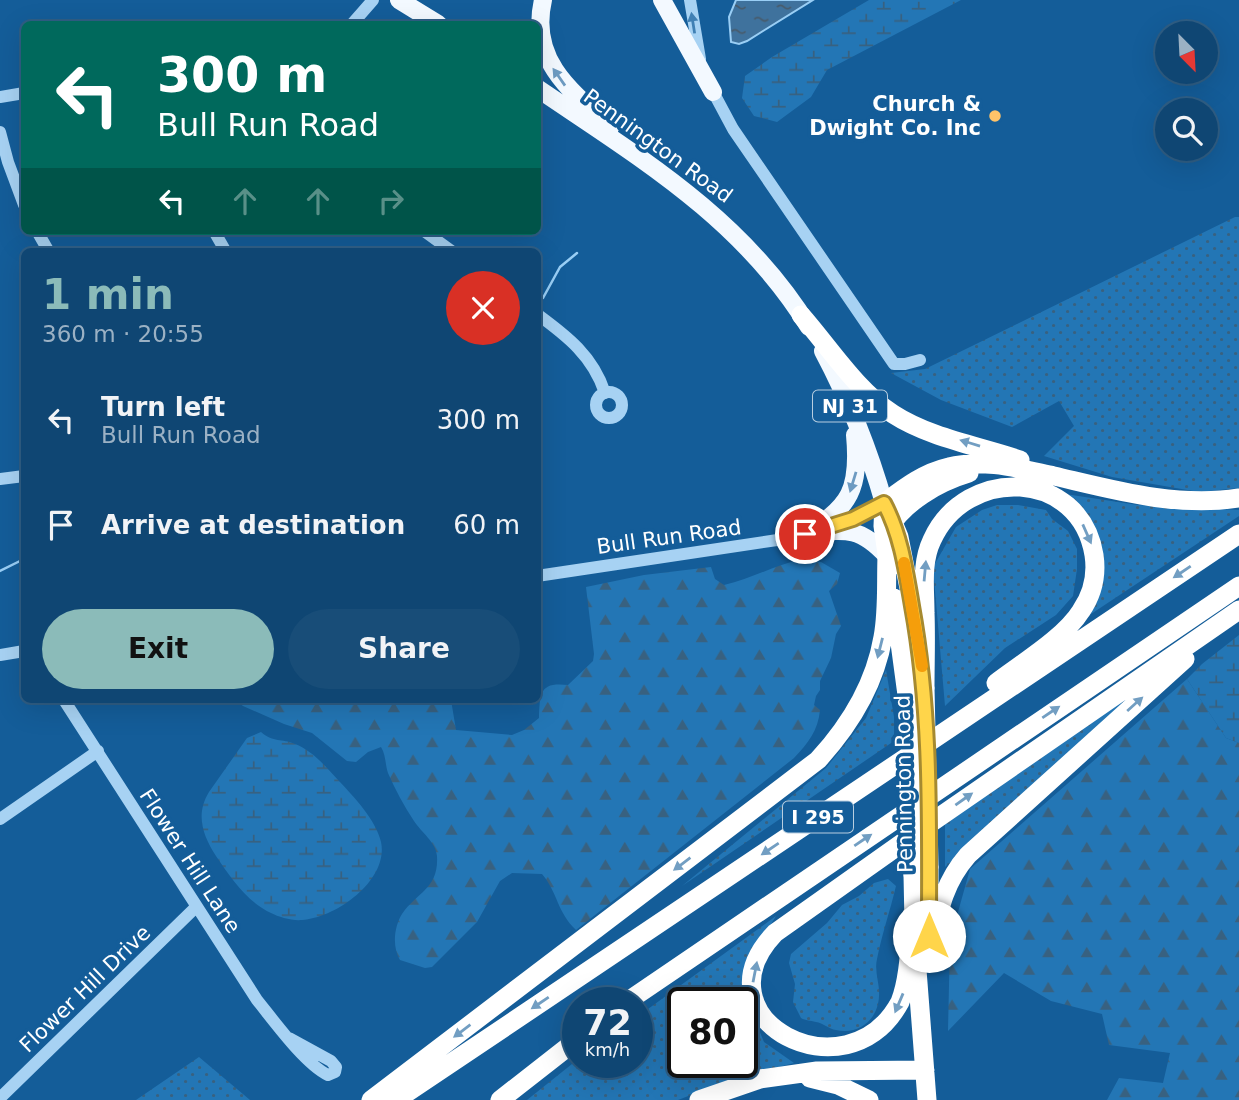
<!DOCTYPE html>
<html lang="en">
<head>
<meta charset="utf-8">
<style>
  :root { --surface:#0f4673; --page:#184d78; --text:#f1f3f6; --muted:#9bb1c4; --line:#2f5e85; --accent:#8bbbb9 }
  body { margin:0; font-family:"DejaVu Sans",sans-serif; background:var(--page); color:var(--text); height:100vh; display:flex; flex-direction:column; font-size:26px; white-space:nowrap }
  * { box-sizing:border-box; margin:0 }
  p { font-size:23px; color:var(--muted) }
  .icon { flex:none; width:38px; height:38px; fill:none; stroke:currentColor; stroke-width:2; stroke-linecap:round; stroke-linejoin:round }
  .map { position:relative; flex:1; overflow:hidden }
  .drawer { position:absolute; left:21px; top:248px; width:520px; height:455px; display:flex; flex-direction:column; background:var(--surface); border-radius:10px; box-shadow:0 7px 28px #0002,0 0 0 2px var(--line) }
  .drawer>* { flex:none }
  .top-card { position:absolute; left:21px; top:21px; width:520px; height:214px; border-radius:10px; box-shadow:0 7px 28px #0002,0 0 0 2px var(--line); background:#00695c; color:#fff; overflow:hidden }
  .needle { width:46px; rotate:156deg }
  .buttons { position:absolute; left:1155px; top:21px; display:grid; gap:14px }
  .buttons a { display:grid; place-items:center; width:63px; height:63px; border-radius:50%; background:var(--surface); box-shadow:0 7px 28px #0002,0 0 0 2px var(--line); font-size:35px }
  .speed { position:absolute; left:562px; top:987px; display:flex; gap:14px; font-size:35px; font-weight:700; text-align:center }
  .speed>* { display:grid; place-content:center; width:91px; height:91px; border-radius:50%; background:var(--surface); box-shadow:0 7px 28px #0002,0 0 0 2px var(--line); line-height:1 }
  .speed small { font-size:18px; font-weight:400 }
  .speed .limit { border:4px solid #111; border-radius:10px; background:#fff; color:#111 }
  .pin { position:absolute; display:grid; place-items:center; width:60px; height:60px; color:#fff; margin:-30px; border:4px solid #fff; border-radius:50%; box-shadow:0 2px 7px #0007 }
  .me { position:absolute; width:77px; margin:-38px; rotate:0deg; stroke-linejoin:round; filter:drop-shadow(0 0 5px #0008) }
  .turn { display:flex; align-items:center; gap:24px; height:147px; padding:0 21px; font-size:32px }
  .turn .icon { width:91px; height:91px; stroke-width:2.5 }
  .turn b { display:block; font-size:49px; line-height:60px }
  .lanes { display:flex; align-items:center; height:66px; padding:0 21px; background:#0003; justify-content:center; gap:35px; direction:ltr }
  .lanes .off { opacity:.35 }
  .round { display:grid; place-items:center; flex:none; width:74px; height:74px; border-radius:37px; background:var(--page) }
  .head { display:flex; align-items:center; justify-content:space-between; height:119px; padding:0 21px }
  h1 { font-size:42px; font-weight:600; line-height:52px; color:var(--accent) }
  .cta { display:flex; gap:14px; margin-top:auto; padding:14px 21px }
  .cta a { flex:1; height:80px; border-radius:42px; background:var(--accent); color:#111; font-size:28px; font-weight:600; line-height:80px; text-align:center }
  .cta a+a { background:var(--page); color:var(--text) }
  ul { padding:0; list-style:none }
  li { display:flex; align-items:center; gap:21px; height:105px; padding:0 21px }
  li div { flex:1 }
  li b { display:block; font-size:26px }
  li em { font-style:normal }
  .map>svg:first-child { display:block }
  .grass { fill:url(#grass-dots); fill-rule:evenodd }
  .forest { fill:url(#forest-firs) }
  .wetland { fill:url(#wetland-marsh) }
  .water { fill:url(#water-ripples); stroke:#99cef5; stroke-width:2 }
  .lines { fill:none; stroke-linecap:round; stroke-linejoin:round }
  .stream { stroke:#99cef5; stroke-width:2.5 }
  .minor { stroke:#a7d2f3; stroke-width:12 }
  .major { stroke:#f3f9ff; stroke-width:18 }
  .highway { stroke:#fff; stroke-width:19 }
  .highway-bridge { stroke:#fff; stroke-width:19 }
  .oneway { fill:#4080b4 }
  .oneway2 { fill:#6d9bc2 }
  .oneway3 { fill:#729ec2 }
  .route-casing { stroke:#a68a30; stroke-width:18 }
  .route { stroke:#ffd54a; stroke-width:12 }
  .slow { stroke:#f59e0b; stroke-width:12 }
  .poi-dot { fill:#ffc369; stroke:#145d99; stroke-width:2.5 }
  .labels { text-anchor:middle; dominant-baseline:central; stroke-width:7; stroke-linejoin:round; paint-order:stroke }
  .shield { fill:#145d99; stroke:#b8cee0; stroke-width:2 }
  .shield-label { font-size:19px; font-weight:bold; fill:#fff }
  .poi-label { font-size:21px; font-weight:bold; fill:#fff; stroke:#145d99; text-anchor:end }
  .street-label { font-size:21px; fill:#fff; stroke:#145d99 }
</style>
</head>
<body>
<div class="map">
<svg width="1239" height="1100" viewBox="0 0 1239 1100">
  <defs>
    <pattern id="grass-dots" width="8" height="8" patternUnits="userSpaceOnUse" patternTransform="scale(1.75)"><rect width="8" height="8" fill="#2376b5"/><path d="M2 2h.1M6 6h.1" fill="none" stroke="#386180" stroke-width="1.8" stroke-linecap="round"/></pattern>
    <pattern id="forest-firs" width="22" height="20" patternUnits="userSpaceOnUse" patternTransform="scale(1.75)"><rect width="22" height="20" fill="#2376b5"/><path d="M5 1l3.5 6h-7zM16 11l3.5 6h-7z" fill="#386180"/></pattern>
    <pattern id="wetland-marsh" width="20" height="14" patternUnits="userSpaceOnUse" patternTransform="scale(1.75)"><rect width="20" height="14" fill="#2376b5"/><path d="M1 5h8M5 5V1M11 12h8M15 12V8" fill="none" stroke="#386180"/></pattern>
    <pattern id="water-ripples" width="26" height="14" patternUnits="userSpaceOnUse" patternTransform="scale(1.75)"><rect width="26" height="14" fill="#3f729d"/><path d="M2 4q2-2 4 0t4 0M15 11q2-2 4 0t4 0" fill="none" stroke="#475b6c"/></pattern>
  </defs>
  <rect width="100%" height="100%" fill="#145d99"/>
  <path class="grass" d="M1235,217h4v271l-40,4 -87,-15 -68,-21 30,-30 -15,-25 -47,26 -71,-27 -50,-27 34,-4z
    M1065,494l73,11 101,5v6l-148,98 11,-43 -4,-35z
    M997,505h21l28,5 6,9 16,12 9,18v20l-4,27 -17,19 -51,33 -60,58 -12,-139 23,-40 26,-17z
    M886,670l8,47v24l-212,145 144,-118 40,-50z
    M1158,674l-213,193v-43z
    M888,879l8,7c-6,25 -14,48 -19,73 -3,12 3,25 2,37 -1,24 -20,39 -43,34 -7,-1 -13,-7 -20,-8 -6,-2 -10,-1 -15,-4l-8,-16 2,-18 -6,-21 2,-9 36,-31 15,-18 17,-9 15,-13z
    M776,916l-13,21 -21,52 22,53 30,21 -59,15 -57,22h-151l50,-40 1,2h59v-45zM682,1003h60v59h-60z
    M199,1057l51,43h-114z"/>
  <path class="forest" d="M802,559l19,3 19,11 -3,11 -8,7 12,35 -5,8 -5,24 -11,23v9l-4,6 -2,9 6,5c-2,21 -12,33 -26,48l-218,172c-19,-18 -18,-37 -34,-56l-30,-1 -12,8 -23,41 -45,45 -7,1 -25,-8c-8,-13 -6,-33 2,-46 15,-22 37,-25 35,-58 -1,-14 -16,-24 -23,-35 -10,-15 -19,-32 -26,-48 -3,-9 -2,-18 -7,-26l-13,5 -12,10 -9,-1 -35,-28 -28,-9 -41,-18 -8,-6h216l5,30 56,5 12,-5 15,-12c1,-26 1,-36 29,-33l25,-24 1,-7 -8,-67 58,-12 67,-8 4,12 9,6c27,-6 51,-20 78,-26z
    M1187,679l39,59 13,5v357h-132l12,-22 44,5 7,-30 -61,-8 -7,-31 -51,-13 -47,-28 -56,58 2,-90 20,-72z"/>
  <path class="wetland" d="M869,0h92l-134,70 -16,27 -34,25 -23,-6 -12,-18 3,-22 27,-19z
    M1239,635v108l-13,-5 -39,-59 15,-15z
    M261,732c13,11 20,6 34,12 17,6 32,24 44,37 15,16 37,39 42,61 8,38 -45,76 -79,78 -10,1 -23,-3 -31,-7 -25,-12 -40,-35 -55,-57 -13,-20 -21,-41 -7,-64l38,-54z"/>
  <path class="water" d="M736,0h77l-66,41 -8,3 -8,-2 -2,-25z"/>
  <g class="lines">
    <path class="stream" d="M543,298l17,-31 17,-14
      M0,571l24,-12"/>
    <path class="minor" d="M690,0l10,59
      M352,24l21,-24
      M710,86l23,43 161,235h11l15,-4
      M0,97l24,-4
      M0,132l8,30 16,43
      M37,231l12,21
      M214,231l12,21
      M424,231l29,21
      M537,314c30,22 56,42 68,79
      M596 405a13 13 0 1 1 26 0a13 13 0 1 1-26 0Z
      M0,479l24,-3
      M537,576l247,-37 51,-14 49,-22
      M0,655l24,-4
      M64,700l193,300c17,21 48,64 71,75l7,-3 1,-5 -5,-6 -42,-23
      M0,819l98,-68
      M0,1098l196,-191"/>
    <path class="major" d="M399,0l39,24
      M543,0c-14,60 28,92 68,126
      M662,0l51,92
      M537,88c103,70 205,130 272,239
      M823,351c26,49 46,99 61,152
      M812,533c36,-4 49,-5 75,23
      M805,534c46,-27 55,-46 50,-99"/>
    <path class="highway" d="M801,315c29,33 55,75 92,99 37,24 86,32 127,46
      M884,503c20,-15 39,-30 65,-36 34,-9 72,2 105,9 60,14 123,32 185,22
      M884,503l-1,23 6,42
      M887,508l12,29 17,87
      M887,531c16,-29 52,-49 82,-58
      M894,598l13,97
      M925,688c0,-25 1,-50 0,-75 0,-25 -4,-50 7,-73 34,-75 148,-71 162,15 3,20 -2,40 -13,56 -17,27 -59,52 -85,72
      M913,875l1,48
      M913,912c-3,27 -3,65 -13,90 -53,98 -207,17 -125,-69l144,-102 320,-221
      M929,918v-51
      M916,957l11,143
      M929,958c9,-40 11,-71 39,-103l217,-196
      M625,1003l614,-417
      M810,1078l28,7 31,15
      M371,1100l447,-340c32,-35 57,-76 65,-123 5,-26 3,-54 4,-81
      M396,1100l843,-566
      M500,1100l78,-61
      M699,1100l61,-21 57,-8 108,-1"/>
    <path class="highway-bridge" d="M925,688l4,179
      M907,695l5,84 1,96"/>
  </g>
  <defs><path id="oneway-solid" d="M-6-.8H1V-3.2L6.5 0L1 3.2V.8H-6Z" transform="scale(1.75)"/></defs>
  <use class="oneway" href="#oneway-solid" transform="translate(693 23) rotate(-99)"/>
  <g class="oneway2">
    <use href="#oneway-solid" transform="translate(559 77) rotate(-125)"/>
    <use href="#oneway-solid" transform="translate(853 482) rotate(107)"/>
  </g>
  <g class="oneway3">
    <use href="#oneway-solid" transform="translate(970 443) rotate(-163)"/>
    <use href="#oneway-solid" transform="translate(1087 534) rotate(66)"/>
    <use href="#oneway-solid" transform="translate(925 571) rotate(-85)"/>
    <use href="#oneway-solid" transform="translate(1182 572) rotate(146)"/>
    <use href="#oneway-solid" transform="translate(880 648) rotate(104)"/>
    <use href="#oneway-solid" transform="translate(1135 704) rotate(-42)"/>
    <use href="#oneway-solid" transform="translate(1051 712) rotate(-34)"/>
    <use href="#oneway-solid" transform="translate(964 799) rotate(-35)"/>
    <use href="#oneway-solid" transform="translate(863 840) rotate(-34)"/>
    <use href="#oneway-solid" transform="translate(770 849) rotate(146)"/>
    <use href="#oneway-solid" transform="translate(682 864) rotate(143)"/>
    <use href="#oneway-solid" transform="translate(755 972) rotate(-79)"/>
    <use href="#oneway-solid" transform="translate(540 1003) rotate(146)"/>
    <use href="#oneway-solid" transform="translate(899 1003) rotate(113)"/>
    <use href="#oneway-solid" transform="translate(462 1031) rotate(143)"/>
  </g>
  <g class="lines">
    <defs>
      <path id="route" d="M805,534l48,-15 31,-16c17,32 22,68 28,103 20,110 17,218 17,330"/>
    </defs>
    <use href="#route" class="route-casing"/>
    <use href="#route" class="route"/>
    <path class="slow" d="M904,563l18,103"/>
  </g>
  <circle class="poi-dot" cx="995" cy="116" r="7"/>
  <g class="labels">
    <g class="shield">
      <rect x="813" y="390.5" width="74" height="31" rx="5"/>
      <rect x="783" y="801.5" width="70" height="31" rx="5"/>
    </g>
    <g class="shield-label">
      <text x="850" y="406">NJ 31</text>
      <text x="818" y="817">I 295</text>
    </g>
    <g class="poi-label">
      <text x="981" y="104">Church &amp;<tspan x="981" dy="24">Dwight Co. Inc</tspan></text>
    </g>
    <g class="street-label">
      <text transform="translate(658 146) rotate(36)">Pennington Road</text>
      <text transform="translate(669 537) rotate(-8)">Bull Run Road</text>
      <text transform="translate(904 784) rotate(-91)">Pennington Road</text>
      <text transform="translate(190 861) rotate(57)">Flower Hill Lane</text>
      <text transform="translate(85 989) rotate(-44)">Flower Hill Drive</text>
    </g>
  </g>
</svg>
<div class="buttons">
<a><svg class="needle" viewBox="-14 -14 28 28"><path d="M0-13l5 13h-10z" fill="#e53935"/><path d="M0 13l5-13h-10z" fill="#9bb1c4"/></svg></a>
<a><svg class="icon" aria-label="search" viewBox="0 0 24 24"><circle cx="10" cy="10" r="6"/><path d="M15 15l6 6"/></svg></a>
</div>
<div class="speed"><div>72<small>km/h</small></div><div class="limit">80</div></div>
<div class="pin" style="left:805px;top:534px;background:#d93025"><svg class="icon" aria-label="arrive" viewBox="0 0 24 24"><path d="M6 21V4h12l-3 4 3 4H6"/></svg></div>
<svg class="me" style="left:929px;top:936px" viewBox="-20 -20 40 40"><circle r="19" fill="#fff"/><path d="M0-13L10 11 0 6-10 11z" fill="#ffd54a"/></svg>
<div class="top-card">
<div class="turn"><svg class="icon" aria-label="left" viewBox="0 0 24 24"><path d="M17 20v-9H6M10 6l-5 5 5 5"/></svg><div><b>300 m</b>Bull Run Road</div></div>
<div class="lanes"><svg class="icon" aria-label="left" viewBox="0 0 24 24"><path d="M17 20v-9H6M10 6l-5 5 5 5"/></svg><svg class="icon off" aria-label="ahead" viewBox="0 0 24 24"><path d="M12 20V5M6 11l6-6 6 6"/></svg><svg class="icon off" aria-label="ahead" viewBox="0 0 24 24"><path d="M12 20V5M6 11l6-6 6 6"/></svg><svg class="icon off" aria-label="right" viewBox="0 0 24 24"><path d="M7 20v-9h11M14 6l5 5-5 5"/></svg></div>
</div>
<section class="drawer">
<div class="head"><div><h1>1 min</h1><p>360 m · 20:55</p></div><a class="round" style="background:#d93025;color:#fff"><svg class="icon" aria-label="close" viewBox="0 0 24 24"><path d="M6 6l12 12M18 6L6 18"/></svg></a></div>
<ul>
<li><svg class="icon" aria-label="left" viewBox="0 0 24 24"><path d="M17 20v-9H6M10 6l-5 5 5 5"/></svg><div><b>Turn left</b><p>Bull Run Road</p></div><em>300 m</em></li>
<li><svg class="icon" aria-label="arrive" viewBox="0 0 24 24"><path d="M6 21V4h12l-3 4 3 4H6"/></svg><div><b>Arrive at destination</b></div><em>60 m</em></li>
</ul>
<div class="cta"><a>Exit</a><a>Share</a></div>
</section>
</div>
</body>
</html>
